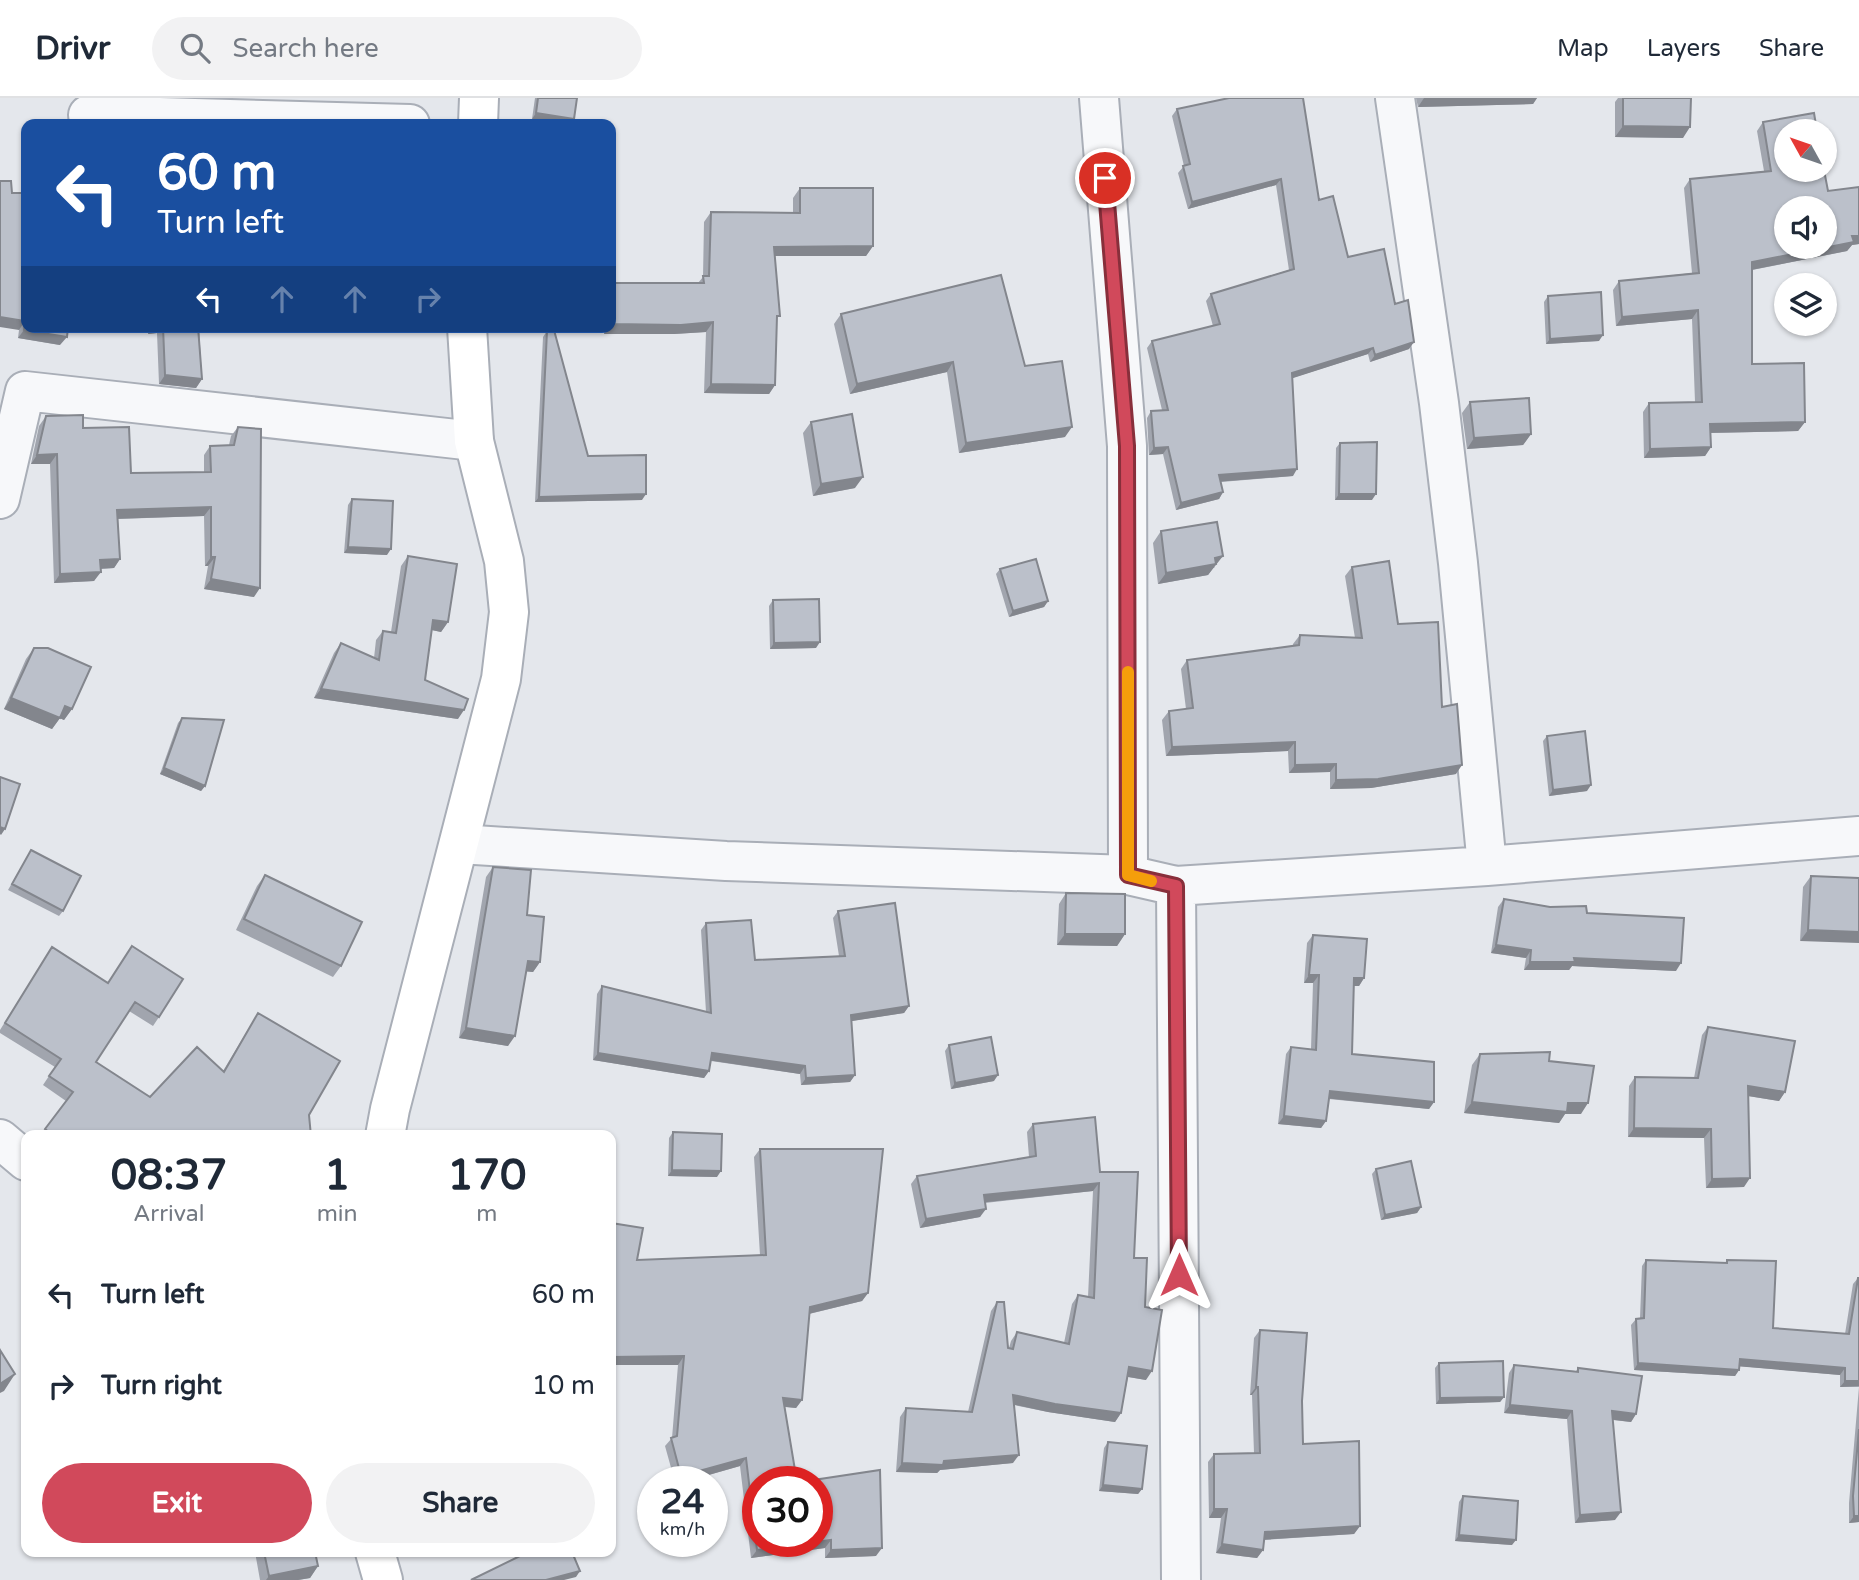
<!DOCTYPE html>
<html lang="en">
<head>
<meta charset="utf-8">
<style>
  :root { --surface:#fff; --page:#f2f2f3; --text:#1f2937; --muted:#747a83; --line:#e0e1e3; --accent:#d1495b }
  body { margin:0; font-family:"Varela Round",sans-serif; background:var(--page); color:var(--text); height:100vh; display:flex; flex-direction:column; font-size:26px; white-space:nowrap }
  * { box-sizing:border-box; margin:0 }
  p { font-size:23px; color:var(--muted) }
  .icon { flex:none; width:38px; height:38px; fill:none; stroke:currentColor; stroke-width:2; stroke-linecap:round; stroke-linejoin:round }
  .map { position:relative; flex:1; overflow:hidden }
  .drawer { position:absolute; left:21px; top:1032px; width:595px; height:427px; display:flex; flex-direction:column; background:var(--surface); border-radius:14px; box-shadow:0 2px 5px #0004 }
  .drawer>* { flex:none }
  .guide { position:absolute; left:21px; top:21px; width:595px; height:214px; border-radius:14px; box-shadow:0 2px 5px #0004; background:#1a4fa0; color:#fff; overflow:hidden }
  .needle { width:46px; rotate:310deg }
  .fabs { position:absolute; left:1774px; top:21px; display:grid; gap:14px }
  .fabs a { display:grid; place-items:center; width:63px; height:63px; border-radius:50%; background:var(--surface); box-shadow:0 2px 5px #0004; font-size:35px }
  .speed { position:absolute; left:637px; top:1368px; display:flex; gap:14px; font-size:35px; font-weight:700; text-align:center }
  .speed>* { display:grid; place-content:center; width:91px; height:91px; border-radius:50%; background:var(--surface); box-shadow:0 2px 5px #0004; line-height:1 }
  .speed small { font-size:18px; font-weight:400 }
  .speed .limit { border:10px solid #d22; background:#fff; color:#111 }
  .pin { position:absolute; display:grid; place-items:center; width:60px; height:60px; color:#fff; margin:-30px; border:4px solid #fff; border-radius:50%; box-shadow:0 2px 7px #0007 }
  .me { position:absolute; width:77px; margin:-38px; rotate:0deg; stroke-linejoin:round; filter:drop-shadow(0 0 5px #0008) }
  .turn { display:flex; align-items:center; gap:24px; height:147px; padding:0 21px; font-size:32px }
  .turn .icon { width:91px; height:91px; stroke-width:2.5 }
  .turn b { display:block; font-size:49px; line-height:60px }
  .lanes { display:flex; align-items:center; height:66px; padding:0 21px; background:#0003; justify-content:center; gap:35px; direction:ltr }
  .lanes .off { opacity:.35 }
  .eta { display:flex; justify-content:space-evenly; align-items:center; height:119px; text-align:center }
  .eta b { font-size:42px; font-weight:700; line-height:49px }
  .cta { display:flex; gap:14px; margin-top:auto; padding:14px 21px }
  .cta a { flex:1; height:80px; border-radius:42px; background:var(--accent); color:#fff; font-size:28px; font-weight:700; line-height:80px; text-align:center }
  .cta a+a { background:var(--page); color:var(--text) }
  ul { padding:0; list-style:none }
  li { display:flex; align-items:center; gap:21px; height:91px; padding:0 21px }
  li div { flex:1 }
  li b { display:block; font-size:26px }
  li em { font-style:normal }
  header { display:flex; align-items:center; gap:42px; box-sizing:border-box; height:98px; padding:0 35px; background:var(--surface); border-bottom:2px solid var(--line) }
  header strong { font-size:33px }
  nav { display:flex; gap:38px; margin-inline-start:auto; font-size:24px }
  .search { width:490px; height:63px; background:var(--page); display:flex; align-items:center; gap:18px; box-sizing:border-box; padding:0 24px; border-radius:38px; color:var(--muted); font-size:26px }
  .map>svg:first-child { display:block }
  .lines { fill:none; stroke-linecap:round; stroke-linejoin:round }
  .street-casing { stroke:#a9aeb7; stroke-width:42 }
  .secondary-casing { stroke:#a9aeb7; stroke-width:42 }
  .street { stroke:#f7f8fa; stroke-width:38 }
  .secondary { stroke:#fff; stroke-width:38 }
  .wall { fill:#a1a5ae }
  .shaded-wall { fill:#83868d }
  .building { fill:#bbc0ca; stroke:#83868d; stroke-width:2; fill-rule:evenodd }
  .route-casing { stroke:#882f3b; stroke-width:18 }
  .route { stroke:#d1495b; stroke-width:12 }
  .slow { stroke:#f59e0b; stroke-width:12 }
</style>
</head>
<body>
<header>
<strong>Drivr</strong>
<div class="search"><svg class="icon" aria-label="search" viewBox="0 0 24 24"><circle cx="10" cy="10" r="6"/><path d="M15 15l6 6"/></svg>Search here</div>
<nav><a>Map</a><a>Layers</a><a>Share</a></nav>
</header>
<div class="map">
<svg width="1859" height="1482" viewBox="0 0 1859 1482">
  <rect width="100%" height="100%" fill="#e4e7ec"/>
  <g class="lines">
    <defs>
      <path id="street" d="M1099,0l28,348 1,429
        M1395,0l44,305 19,160 29,303
        M88,17l322,9
        M0,401l25,-108 449,50
        M459,746l267,17 402,14 48,11 311,-20 372,-30
        M1176,788l5,694
        M0,1041l26,22"/>
      <path id="secondary" d="M478,26l1,-26
        M385,1038l5,-27 111,-430 8,-67 -5,-51 -30,-120 -7,-114
        M375,1454l8,28"/>
    </defs>
    <use href="#street" class="street-casing"/>
    <use href="#secondary" class="secondary-casing"/>
    <use href="#street" class="street"/>
    <use href="#secondary" class="secondary"/>
  </g>
  <path class="wall" d="M535,0h42l-45,21z
    M1416,0h121l-4,6 -115,3z
    M1618,0h73l-8,40 -68,-1v-35z
    M1177,11l142,91 29,57 47,47 14,45 -39,13 -2,-8 -76,24 1,98 -72,6 2,10 -4,7 -43,11 -13,-56 -14,1 -2,-37 4,-7 11,-1 -15,-62 5,-7 61,-15 -7,-25 5,-7 78,-24 -13,-85 -88,24 -10,-36 6,-7 -12,-50z
    M1763,24l65,69 31,-4v57l-7,1 -5,6 -95,19v94l53,58 -7,9 -88,2 1,14 -6,9 -61,2 -1,-46 6,-9 46,-1 -3,-83 -76,7 -3,-36 6,-9 73,-8 -8,-85 6,-9 74,-8 -7,-40z
    M800,90l73,58 -7,10h-91l2,63 -2,66 -6,9 -65,-1 2,-61 -32,2h-70v-7h7l87,-44 5,-6 1,-55 7,-10 82,1v-15z
    M12,95l14,15 34,137 -42,-7 1,-8z
    M1548,198l51,45 -53,3 -2,-42z
    M841,216l184,52 40,71 -106,16 -12,-81 -97,22 -16,-70z
    M148,229h51l3,52 -6,9 -37,-4 -2,-51 -9,1z
    M547,233l41,125 54,44 -107,2 8,-165z
    M1470,304l61,32 -8,11 -56,4 -5,-36z
    M46,318l37,12 48,45 73,-1v-17l6,-9 19,-1 2,-9 7,-9 16,170 -50,-8 4,-23h-3l-1,-50 -86,3 2,40 -6,9 -13,1 -7,12 -40,2 -4,-119h-19l8,-38z
    M811,324l44,66 -42,8 -10,-63z
    M1340,345l32,57h-37l1,-52z
    M352,401l35,56 -43,-2 4,-48z
    M1161,433l54,37h-2l-5,7 -50,9 -5,-41z
    M408,458l40,66 -7,10 -9,-2 -7,50 33,39 -144,-21 20,-45 7,-10 33,15 2,-18 7,-9 8,1 10,-66z
    M1352,469l46,57 44,83 14,67 -85,14 -41,1v-17l-41,1 -1,-22 -122,5 -4,-36 7,-9 17,-2 -5,-40 6,-9 106,-14v-2l7,-9 55,3 -10,-62z
    M1000,471l48,32 -4,6 -35,10 -13,-43z
    M773,502l43,48 -46,1 -1,-43z
    M34,550l38,61 -8,11 -4,-2 -8,11 -48,-20 22,-50z
    M182,620l23,68 -4,5 -41,-17 18,-51z
    M1547,638l40,55 -38,5 -6,-55z
    M31,752l32,61 -4,5 -51,-26z
    M493,769l34,48 13,47 -7,10 -7,-1 -18,75 -49,-8 27,-161z
    M265,777l76,91 -8,11 -97,-47 21,-44z
    M1811,778l48,2 -59,63 3,-54z
    M1066,795l59,41 -8,12 -60,-1 2,-41z
    M1504,801l83,14 89,58 -104,-5 -3,4h-45l2,-12 -35,-5 7,-46z
    M838,813l71,95 -5,7 -53,8 4,54 -5,7 -49,3 -1,-11 -89,-13 -2,10 -5,7 -111,-18 4,-66 5,-8 104,26 -5,-82 5,-7 49,37 84,-4 -6,-38z
    M1313,837l51,43 -5,8h-5l-2,68 82,48 -5,7 -100,-10 -3,22 -5,7 -43,-4 8,-70 5,-7 20,2 2,-66h-9l3,-40z
    M52,849l107,70 -6,9 -24,-15 -33,51 54,35 73,-26 35,-58 51,102 2,21h-271l26,-35 -23,-16 12,-18 -55,-34v-3z
    M1708,929l77,65 -6,9 -31,-5 -4,91 -38,1 -2,-50 -76,-1 1,-51 6,-9 59,1 8,-43z
    M949,947l45,36 -43,8 -6,-38z
    M1480,956l69,7 32,53h-16l-6,9 -95,-10 8,-48z
    M1033,1026l67,48 34,86 11,49 1,73 -18,-3 -7,36 -6,9 -67,-10 -34,-7 -1,58 -73,7 -3,3 -41,-1 4,-55 6,-9 62,4 23,-101 6,-9 12,46 2,-7 6,-9 47,11 8,-39 6,-9 10,2 5,-106 -108,12 -5,14 -60,11 -9,-44 6,-8 112,-19 -2,-25z
    M673,1034l44,45 -49,-1 1,-38z
    M760,1051l108,144 -6,8 -53,13 -7,86 -6,8 -11,-1 12,75h20l59,74 -51,2v-10l-74,10 -11,-92 -56,16h-9l-10,-36 7,-8 6,-73 -41,-105 123,-5 -6,-98z
    M1376,1071l45,38 -4,6 -36,7 -9,-46z
    M1646,1162l79,3 2,-3 46,68 72,6 8,-50 5,-6h1v244l-10,1v-20l10,-116h-19v-12l-101,-9v4l-4,6 -101,-6 -3,-45 5,-6 4,-1 2,-52z
    M1260,1232l42,71 1,43 57,82 -6,8 -90,6 -1,10 -6,8 -41,-5 5,-35h-12l-1,-56 6,-8 40,-1 -2,-58h-2l4,-57z
    M1439,1265l65,34 -4,5 -64,2 -1,-36z
    M1514,1267l62,6 2,-3 58,46 -5,8 -18,-2 2,100 -40,3 -8,-104 -63,-6 5,-40z
    M1108,1344l34,47 -4,5 -39,-3 5,-43z
    M1463,1398l49,49 -57,-4 4,-39z
    M255,1454h60l3,14 -8,12 -12,2h-38z"/>
  <path class="shaded-wall" d="M1424,0h113l-4,6 -115,3z
    M536,15l38,6 -4,5 -38,-5z
    M1623,28l67,1 -7,11 -68,-1z
    M1281,81l-5,6 -88,24 4,-7z
    M1852,138h7v8l-7,1 -5,6 -101,20 6,-9z
    M873,148l-7,10h-99l7,-9z
    M1698,212l-6,9 -76,7 6,-9z
    M0,219l25,4 -6,9 -19,-3z
    M713,224l-7,10 -32,2h-70l5,-7h2v-3z
    M153,229h8l-4,6 -9,1z
    M24,232l43,7 -7,8 -42,-7z
    M1603,237l-4,6 -53,3 4,-5z
    M1414,244l-5,7 -39,13 5,-7z
    M1373,250l-5,6 -81,26 5,-7z
    M953,264l-6,10 -97,22 7,-10z
    M165,277l37,4 -6,9 -37,-4z
    M711,286l64,1 -6,9 -65,-1z
    M1805,324l-7,9 -94,2 6,-9z
    M1072,329l-7,10 -106,16 7,-10z
    M1531,336l-8,11 -56,4 7,-11z
    M1168,349l-5,7 -14,1 5,-7z
    M1711,349l-6,9 -61,2 6,-9z
    M57,356l-7,10h-19l6,-9z
    M1297,371l-4,7 -78,6 4,-7z
    M863,379l-8,11 -42,8 8,-12z
    M1223,394l-4,7 -43,11 5,-7z
    M646,396l-4,6 -107,2 4,-5z
    M1339,396h37l-4,6h-37z
    M211,409l-7,9 -93,3 6,-9z
    M348,449l43,2 -4,6 -43,-2z
    M1223,458l-15,19 -50,9 8,-11z
    M211,459h4l-7,9h-3z
    M120,461l-6,9 -20,1 6,-9z
    M101,474l-7,9 -40,2 6,-9z
    M211,481l49,9 -6,9 -50,-8z
    M1048,503l-4,6 -35,10 4,-6z
    M433,522l15,2 -7,10 -14,-3z
    M820,544l-4,6 -46,1 4,-6z
    M321,591l143,21 -6,9 -144,-21z
    M11,600l49,20 -8,11 -48,-20z
    M65,608l7,3 -8,11 -7,-3z
    M1295,644l-7,9 -122,5 6,-9z
    M1336,666l-6,8 -41,1 6,-8z
    M1462,667l-6,9 -85,14 -41,1 6,-9z
    M164,670l41,18 -4,5 -41,-17z
    M1591,687l-4,6 -38,5 4,-6z
    M0,729l5,2 -4,6 -1,-1z
    M1808,832l51,2v11l-59,-2z
    M1065,836h60l-8,12 -60,-1z
    M1496,847l35,5 -5,8 -35,-5z
    M1574,860l107,5 -5,8 -104,-5 -3,4h-45l6,-8z
    M528,863l12,1 -7,10 -12,-1z
    M1309,877h10l-6,8h-9z
    M1354,880h10l-5,8h-10z
    M909,908l-5,7 -58,9 5,-7z
    M466,930l49,8 -7,10 -49,-8z
    M598,955l111,18 -5,7 -111,-18z
    M712,955l93,13 -5,8 -93,-14z
    M855,977l-5,7 -49,3 5,-7z
    M998,977l-4,6 -43,8 4,-6z
    M1748,988l37,6 -6,9 -37,-6z
    M1330,993l104,11 -5,7 -105,-11z
    M1472,1004l96,1h20l-7,11h-16l-6,9 -95,-10z
    M1284,1018l42,5 -5,7 -43,-4z
    M1634,1030l77,1 -7,9 -76,-1z
    M672,1072l49,1 -4,6 -49,-1z
    M1750,1080l-6,9 -38,1 6,-9z
    M1099,1085l-6,8 -115,12 6,-8z
    M1421,1109l-4,6 -36,7 4,-5z
    M986,1111l-6,8 -60,11 6,-9z
    M868,1195l-6,8 -58,14 6,-8z
    M684,1258l-6,9h-67v-8z
    M1740,1261l105,9 -5,7 -105,-9z
    M1638,1265l101,7 -4,6 -101,-6z
    M1129,1269l23,4 -6,9 -23,-4z
    M15,1276l-11,17 -4,2v-9z
    M1845,1283h14v5l-19,1z
    M1256,1289h2l-6,8h-2z
    M1013,1297l108,18 -6,9 -67,-10 -41,-9z
    M1504,1299l-4,5 -64,2 4,-6z
    M783,1300l19,2 -6,8 -18,-2z
    M1510,1307l62,6 -5,8 -63,-6z
    M1612,1313l24,3 -5,8 -24,-3z
    M1019,1357l-6,8 -73,7 -3,3 -41,-1 6,-9 42,-2z
    M746,1360l-6,8 -56,16h-7l4,-6z
    M1103,1387l39,4 -4,5 -39,-3z
    M1214,1411h13l-6,9h-12z
    M1621,1414l-6,8 -40,3 5,-8z
    M1854,1418h5v6l-10,1z
    M1360,1428l-6,8 -95,6 6,-8z
    M1459,1437l57,5 -4,5 -57,-4z
    M831,1442l-6,8 -74,10 6,-8z
    M1222,1446l41,6 -6,8 -41,-5z
    M882,1450l-6,8 -51,2 6,-8z
    M318,1468l-8,12 -12,2h-32l3,-4z
    M580,1473l-4,6 -12,3h-18z"/>
  <path class="building" d="M538,0h39l-3,21 -38,-6z
    M1229,0h74l16,102 14,-4 15,61 36,-8 11,55 13,-4 6,42 -39,13 -2,-7 -81,25 5,96 -78,6 4,17 -42,11 -13,-56 -14,1 -3,-37 17,-1 -16,-69 68,-17 -9,-30 83,-25 -13,-90 -89,23 -9,-36 7,-2 -13,-55z
    M1623,0h68l-1,29 -67,-1z
    M1814,15l3,18h-30v39h37l4,21 31,-4v49h-7l2,6 -102,20v102l52,-1 1,59 -95,2 1,23 -61,2 -1,-46 53,-1 -4,-92 -76,7 -3,-36 80,-8 -9,-94 81,-8 -8,-49zM1787,110h38v39h-38z
    M0,83h11l1,12h13l1,15v119h42l-1,10 -43,-7 1,-9 -25,-4z
    M800,90h73v58l-99,1 6,69h-3l-2,69 -64,-1 2,-62 -32,3 -70,-1v-41h93l-1,-7h6l2,-64 89,1z
    M1001,177l24,91 37,-5 10,66 -106,16 -13,-81 -96,22 -16,-70z
    M1601,194l2,43 -53,4 -2,-43z
    M163,229h35l4,52 -37,-4z
    M554,232l34,126 58,-1v39l-107,3 8,-166z
    M1529,300l2,36 -57,4 -4,-36z
    M852,316l11,63 -42,7 -10,-62z
    M83,317v13l46,-1 2,46 80,-1 -1,-26 24,-1 4,-18 23,2 -1,159 -49,-9 4,-22h-4v-50l-94,3 3,49 -20,1 1,12 -41,2 -3,-120 -20,1 9,-39z
    M1377,344l-1,52h-37l1,-51z
    M352,401l41,2 -2,48 -43,-2z
    M1217,424l6,34 -8,2 1,6 -50,9 -5,-42z
    M408,458l49,8 -9,58 -15,-2 -8,60 43,19 -4,11 -143,-21 20,-46 38,17 4,-29 13,2z
    M1036,461l12,42 -35,10 -13,-42z
    M1389,463l9,63 40,-2 4,85 15,-3 5,61 -84,14 -42,1v-16l-41,1v-23l-123,5 -3,-36 24,-3 -6,-48 112,-15 1,-10 62,3 -10,-71z
    M819,501l1,43 -46,1 -1,-43z
    M34,550h14l43,19 -19,42 -7,-3 -5,12 -49,-20z
    M182,620l42,2 -19,66 -41,-18z
    M1585,633l6,54 -38,5 -6,-54z
    M0,679l20,7 -15,45 -5,-2z
    M31,752l50,26 -18,35 -51,-27z
    M493,769l38,3 -4,45 17,2 -4,45 -12,-1 -13,75 -49,-8z
    M265,777l97,47 -21,44 -97,-47z
    M1811,778l48,2v54l-51,-2z
    M1066,795l59,1v40h-60z
    M1504,801l46,8 36,-1 1,7 97,5 -3,45 -107,-5 1,4h-45l1,-12 -35,-5z
    M895,805l14,103 -58,9 4,60 -49,3 -1,-12 -93,-13 -3,18 -111,-18 4,-67 109,27 -5,-90 45,-3 4,40 90,-4 -7,-45z
    M1313,837l54,4 -3,39h-10l-2,76 82,8v40l-104,-11 -4,30 -42,-5 7,-69 25,3 3,-75h-10z
    M132,848l51,33 -24,38 -24,-15 -39,60 54,35 47,-50 27,25 34,-59 82,48 -31,54 2,21h-257l-9,-7 28,-37 -24,-16 12,-17 -56,-36 47,-76 56,36z
    M1708,929l87,14 -10,51 -37,-6 2,92 -38,1 -1,-50 -77,-1 1,-51 63,1z
    M991,939l7,38 -43,8 -6,-38z
    M1550,954l-1,9 45,5 -6,37h-20l-1,9 -95,-10 8,-48z
    M1095,1019l5,55h38l-4,86h13l-2,49 17,3 -10,61 -23,-4 -8,46 -66,-9 -42,-9 6,60 -75,6 -1,4 -41,-2 4,-55 66,4 25,-110h7l4,46 5,1 4,-17 52,12 9,-49 16,3 5,-115 -115,12 2,14 -60,10 -9,-43 119,-20 -3,-32z
    M673,1034l49,2 -1,37 -49,-1z
    M760,1051h123l-15,144 -58,14 -8,93 -19,-2 14,84h-39v60h59v-60h-17l80,-12 2,78 -51,2v-10l-74,10 -11,-92 -65,18 -10,-38 6,-2 7,-80 -73,1v-134l32,5 -6,32 129,-5z
    M1411,1063l10,46 -36,8 -9,-46z
    M1646,1162l81,3v-3l49,1 -3,67 76,6 9,-56h1v103h-14v-13l-105,-9 -1,11 -101,-7 -2,-44 8,-1z
    M1260,1232l47,3 -5,68 1,43 56,-3 1,85 -95,6 -2,18 -41,-6 5,-35h-13v-55l46,-1 -2,-66h-2z
    M0,1252l15,24 -15,10z
    M1503,1263l1,36 -64,1 -1,-35z
    M1514,1267l64,7v-4l64,8 -6,38 -24,-3 9,101 -41,3 -8,-104 -62,-6z
    M1859,1331v87h-5l-1,-20z
    M1108,1344l39,4 -5,43 -39,-4z
    M1463,1398l55,5 -2,39 -57,-5z
    M264,1454h51l3,14 -49,10z
    M528,1454h44l8,19 -34,9h-75z"/>
  <g class="lines">
    <defs>
      <path id="route" d="M1105,80l22,268 1,429 48,11 3,389"/>
    </defs>
    <use href="#route" class="route-casing"/>
    <use href="#route" class="route"/>
    <path class="slow" d="M1128,574v203l23,6"/>
  </g>
</svg>
<div class="fabs">
<a><svg class="needle" viewBox="-14 -14 28 28"><path d="M0-13l5 13h-10z" fill="#e53935"/><path d="M0 13l5-13h-10z" fill="#747a83"/></svg></a>
<a><svg class="icon" aria-label="sound" viewBox="0 0 24 24"><path d="M4 9h4l5-4v14l-5-4H4zM17 9q2 3 0 6"/></svg></a>
<a><svg class="icon" aria-label="layers" viewBox="0 0 24 24"><path d="M12 4l9 5-9 5-9-5zM3 14l9 5 9-5"/></svg></a>
</div>
<div class="speed"><div>24<small>km/h</small></div><div class="limit">30</div></div>
<div class="pin" style="left:1105px;top:80px;background:#d93025"><svg class="icon" aria-label="arrive" viewBox="0 0 24 24"><path d="M6 21V4h12l-3 4 3 4H6"/></svg></div>
<svg class="me" style="left:1179px;top:1177px" viewBox="-20 -20 40 40"><path d="M0-17L14 15 0 8-14 15z" fill="#d1495b" stroke="#fff" stroke-width="4"/></svg>
<div class="guide">
<div class="turn"><svg class="icon" aria-label="left" viewBox="0 0 24 24"><path d="M17 20v-9H6M10 6l-5 5 5 5"/></svg><div><b>60 m</b>Turn left</div></div>
<div class="lanes"><svg class="icon" aria-label="left" viewBox="0 0 24 24"><path d="M17 20v-9H6M10 6l-5 5 5 5"/></svg><svg class="icon off" aria-label="ahead" viewBox="0 0 24 24"><path d="M12 20V5M6 11l6-6 6 6"/></svg><svg class="icon off" aria-label="ahead" viewBox="0 0 24 24"><path d="M12 20V5M6 11l6-6 6 6"/></svg><svg class="icon off" aria-label="right" viewBox="0 0 24 24"><path d="M7 20v-9h11M14 6l5 5-5 5"/></svg></div>
</div>
<section class="drawer">
<div class="eta">
<div><b>08:37</b><p>Arrival</p></div>
<div><b>1</b><p>min</p></div>
<div><b>170</b><p>m</p></div>
</div>
<ul>
<li><svg class="icon" aria-label="left" viewBox="0 0 24 24"><path d="M17 20v-9H6M10 6l-5 5 5 5"/></svg><div><b>Turn left</b></div><em>60 m</em></li>
<li><svg class="icon" aria-label="right" viewBox="0 0 24 24"><path d="M7 20v-9h11M14 6l5 5-5 5"/></svg><div><b>Turn right</b></div><em>10 m</em></li>
</ul>
<div class="cta"><a>Exit</a><a>Share</a></div>
</section>
</div>
</body>
</html>
